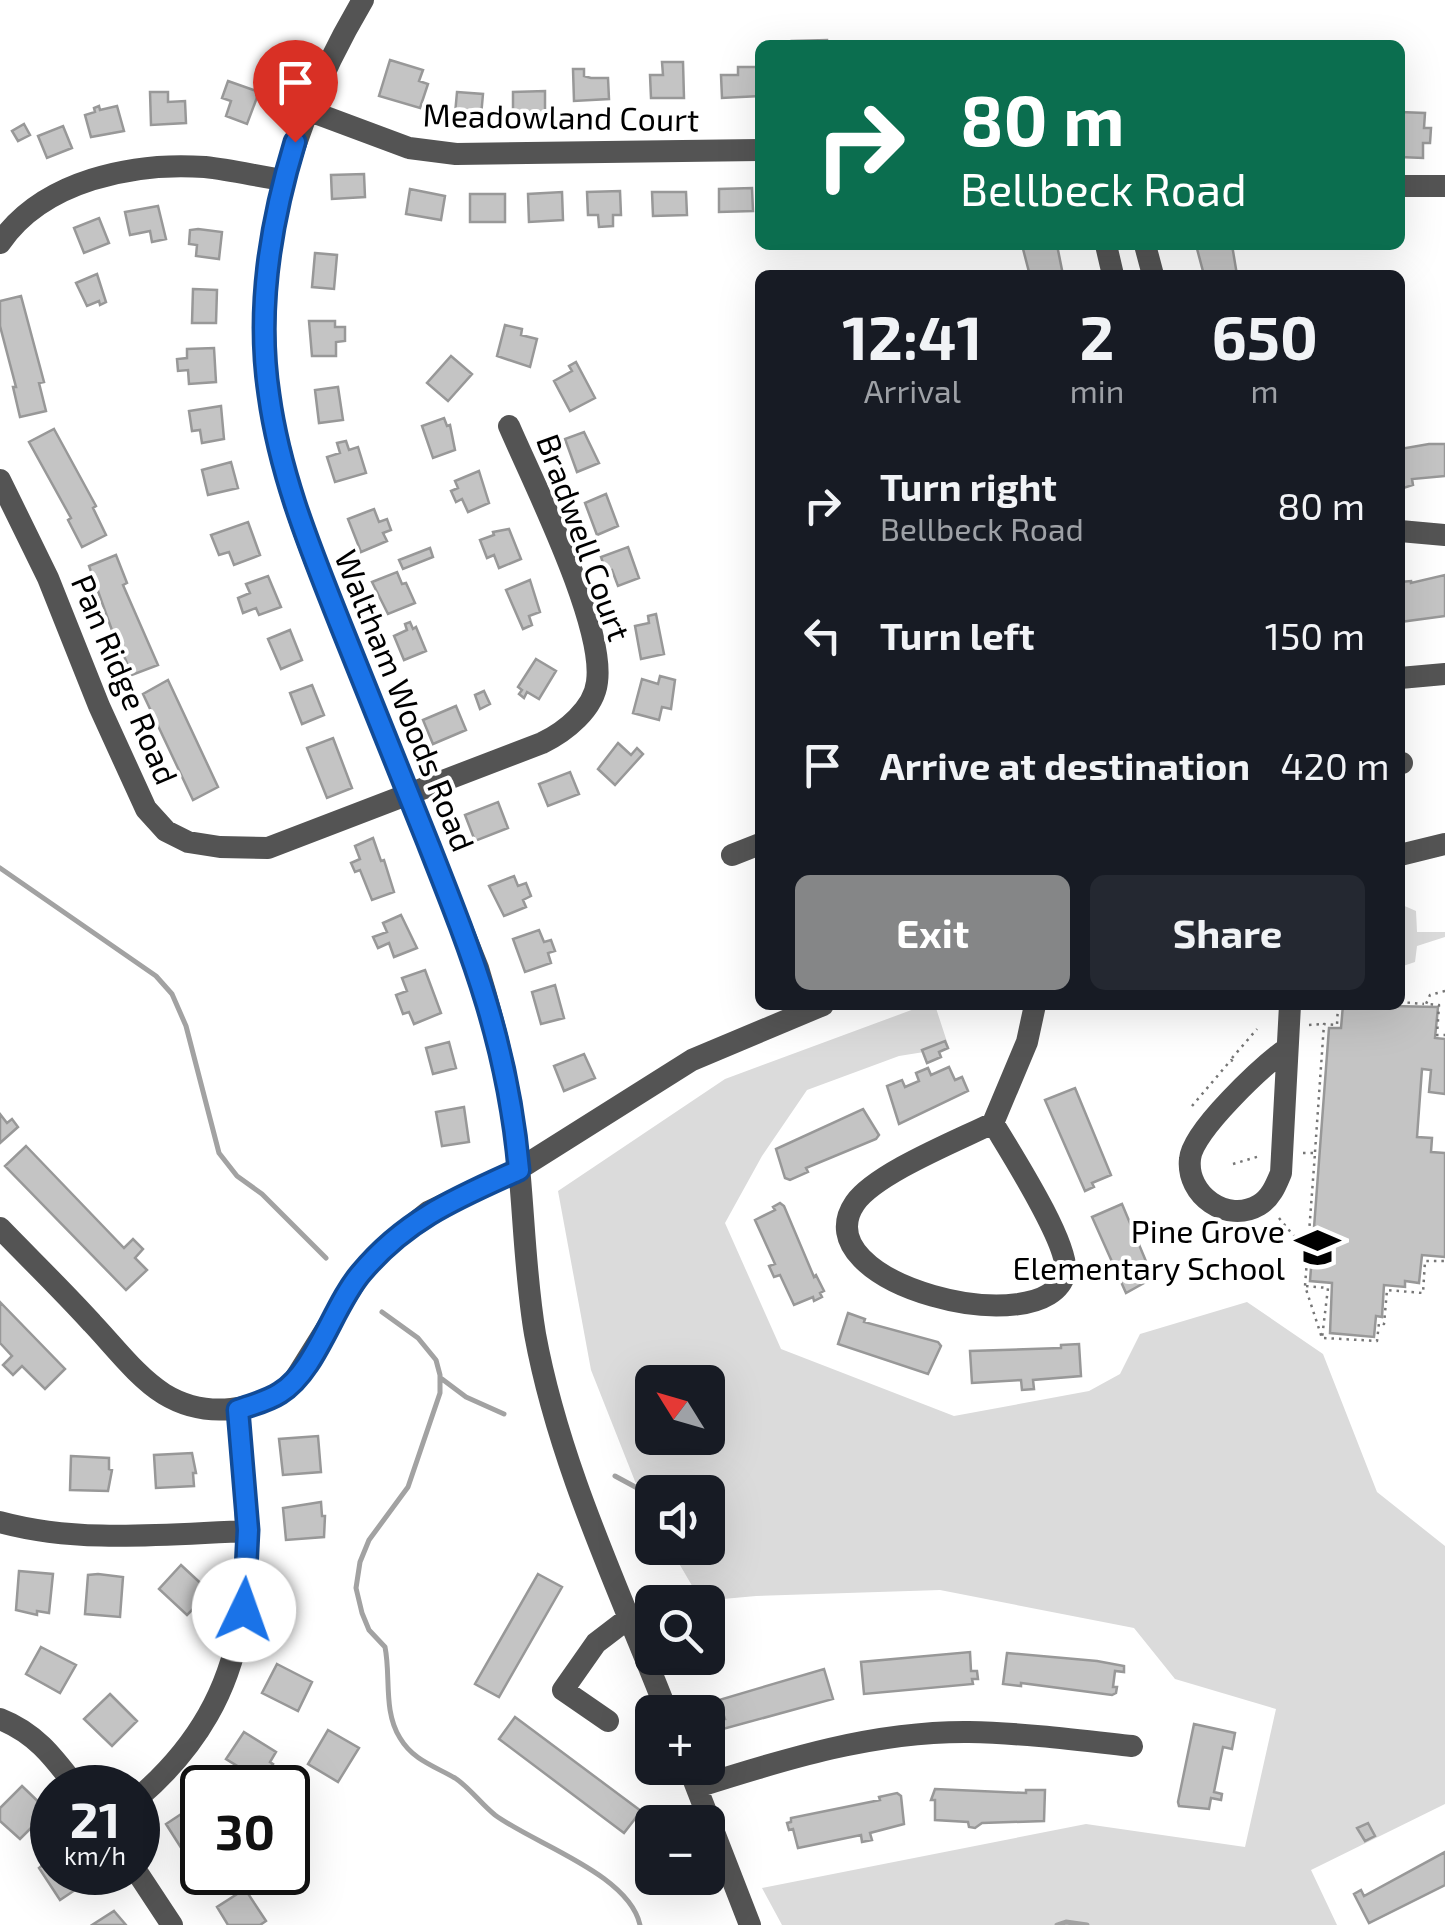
<!DOCTYPE html>
<html lang="en">
<head>
<meta charset="utf-8">
<style>
  :root { --surface:#171b24; --page:#242831; --text:#f1f3f6; --muted:#9ea1a6; --accent:#858687 }
  body { margin:0; font-family:"Exo 2",sans-serif; background:var(--page); color:var(--text); height:100vh; display:flex; flex-direction:column; font-size:38px; white-space:nowrap }
  * { box-sizing:border-box; margin:0 }
  p { font-size:32px; color:var(--muted) }
  .icon { flex:none; width:55px; height:55px; fill:none; stroke:currentColor; stroke-width:2; stroke-linecap:round; stroke-linejoin:round }
  .map { position:relative; flex:1; overflow:hidden }
  .side { position:absolute; left:755px; top:270px; width:650px; height:740px; display:flex; flex-direction:column; background:var(--surface); border-radius:15px; box-shadow:0 10px 40px #0002 }
  .side>* { flex:none }
  .banner { position:absolute; left:755px; top:40px; width:650px; height:210px; border-radius:15px; box-shadow:0 10px 40px #0002; background:#0b6e4f; color:#fff; overflow:hidden }
  .needle { width:65px; rotate:307deg }
  .controls { position:absolute; left:635px; top:1365px; display:grid; gap:20px }
  .controls a { display:grid; place-items:center; width:90px; height:90px; border-radius:15px; background:var(--surface); box-shadow:0 10px 40px #0002; font-size:50px }
  .speed { position:absolute; left:30px; top:1765px; display:flex; gap:20px; font-size:50px; font-weight:700; text-align:center }
  .speed>* { display:grid; place-content:center; width:130px; height:130px; border-radius:50%; background:var(--surface); box-shadow:0 10px 40px #0002; line-height:1 }
  .speed small { font-size:25px; font-weight:400 }
  .speed .limit { border:5px solid #111; border-radius:15px; background:#fff; color:#111 }
  .pin { position:absolute; display:grid; place-items:center; width:85px; height:85px; color:#fff; margin:-102px -42px; border-radius:50% 50% 50% 0; rotate:-45deg; box-shadow:0 0 10px #0007 }
  .pin .icon { rotate:45deg }
  .me { position:absolute; width:110px; margin:-55px; rotate:3deg; stroke-linejoin:round; filter:drop-shadow(0 0 8px #0008) }
  .turn { display:flex; align-items:center; gap:35px; height:210px; padding:0 40px; font-size:45px }
  .turn .icon { width:130px; height:130px; stroke-width:2.5 }
  .turn b { display:block; font-size:70px; line-height:85px }
  .eta { display:flex; justify-content:space-evenly; align-items:center; height:170px; text-align:center }
  .eta b { font-size:60px; font-weight:700; line-height:70px }
  .primary-button { display:flex; gap:20px; margin-top:auto; padding:20px 40px }
  .primary-button a { flex:1; height:115px; border-radius:15px; background:var(--accent); color:#fff; font-size:40px; font-weight:700; line-height:115px; text-align:center }
  .primary-button a+a { background:var(--page); color:var(--text) }
  ul { padding:0; list-style:none }
  li { display:flex; align-items:center; gap:30px; height:130px; padding:0 40px }
  li div { flex:1 }
  li b { display:block; font-size:38px }
  li em { font-style:normal }
  .map>svg:first-child { display:block }
  .green { fill:#dbdbdb; fill-rule:evenodd }
  .lines { fill:none; stroke-linecap:round; stroke-linejoin:round }
  .stream { stroke:#a2a2a2; stroke-width:5 }
  .building { fill:#c4c4c4; stroke:#989898; stroke-width:2.5 }
  .path { stroke:#767676; stroke-width:2.5; stroke-dasharray:2.5 5; stroke-linecap:butt }
  .minor { stroke:#545454; stroke-width:22 }
  .route-casing { stroke:#114b97; stroke-width:25 }
  .route { stroke:#1a73e8; stroke-width:18 }
  .labels { text-anchor:middle; dominant-baseline:central; stroke-width:8; stroke-linejoin:round; paint-order:stroke }
  .street-label { font-size:32px; fill:#000; stroke:#fff }
  .poi-label { font-size:32px; fill:#000; stroke:#fff; text-anchor:end }
</style>
</head>
<body>
<div class="map">
<svg width="1445" height="1925" viewBox="0 0 1445 1925">
  <rect width="100%" height="100%" fill="#fff"/>
  <path class="green" d="M1400,904l16,7 1,21h28v5l-28,9 -2,16 -15,5z
    M925,1005h10l14,43 -50,8 -92,34 -45,66 -37,67 56,126 173,67 135,-25 31,-17 20,-40 107,-32 76,52 54,138 68,54v258l-134,66 26,55h-555l-20,-37 324,-64 159,23 31,-138 -101,-30 -41,-51 -194,-38 -184,6 -55,5 -31,-53h38v-56h-56v25l-10,-18 -51,-129 -33,-179 167,-112zM652,1382h56v56h-56z"/>
  <g class="lines">
    <path class="stream" d="M0,868l156,108 16,18 14,32 33,127 18,23 25,18 64,64
      M382,1312l36,26 18,22 4,15v18l-32,94 -39,53 -9,22 -4,26 6,25 7,17 16,17c6,29 -2,64 15,91 13,22 34,28 55,40 15,10 26,26 40,37 39,29 134,59 145,110
      M442,1379l24,18 38,17
      M615,1476l37,20
      M1057,1925l9,-3 21,3"/>
  </g>
  <path class="building" d="M827,40v5h-34l-1,-4z
    M390,60l33,10 -4,11 9,3 -8,24 -41,-12z
    M662,62h21l1,36h-33l-1,-23h13z
    M738,67h22v29l-38,2 -1,-23h17z
    M573,69h11v7l7,2h17l1,21 -35,2z
    M228,81l31,11 -12,32 -21,-8 5,-15 -9,-3z
    M545,91v24h-32v-23z
    M150,92h18v10l17,-1 1,22 -35,2z
    M457,92l26,2 -2,22 -26,-2z
    M99,106l1,4 17,-4 7,25 -33,6 -6,-22 10,-3 -1,-4z
    M1400,112l25,1 -1,15h7l-1,15h-7v15l-23,-1z
    M24,124l6,11 -12,6 -6,-10z
    M63,126l9,22 -25,10 -9,-22z
    M364,174l1,23 -33,2 -1,-24z
    M752,188l1,23 -34,1v-23z
    M410,189l35,7 -4,24 -35,-6z
    M620,191l1,24h-8v11l-14,1 -1,-12h-10l-1,-23z
    M562,192l1,28 -34,2 -1,-28z
    M652,192h34l1,23 -34,1z
    M470,194h35v28h-35z
    M158,206l8,33 -14,3 -2,-11 -20,4 -5,-23z
    M99,218l10,25 -25,10 -10,-25z
    M198,229l24,3 -3,27 -23,-3 1,-11 -8,-1 1,-14z
    M1022,245h35l6,30h-38l4,-3z
    M1196,245h36l5,30h-33z
    M315,253l22,2 -3,34 -22,-2z
    M97,274l9,28 -6,3 -1,-4 -12,5 -11,-23z
    M193,289l24,1 -1,33h-24z
    M21,296l23,86 -5,1 7,28 -26,6 -7,-30h3l-16,-61v-25z
    M309,321h26v6h10v14l-9,1v14h-24z
    M505,325l17,4 -1,6 16,4 -7,28 -33,-11z
    M214,348l2,34 -27,2 -1,-14 -10,1 -1,-12 10,-1v-9z
    M451,356l21,18 -24,27 -21,-18z
    M576,362l19,36 -25,13 -16,-30 18,-10 -3,-5z
    M338,387l5,33 -24,3 -4,-33z
    M221,406l3,33 -22,4 -2,-13 -8,1 -3,-20z
    M444,418l3,8 3,-1 5,25 -22,8 -11,-32z
    M54,429l42,77 -3,2 13,27 -24,12 -14,-27 3,-2 -42,-76z
    M584,432l15,31 -22,9 -12,-33z
    M346,441l3,9 9,-3 8,26 -31,9 -8,-25 13,-4 -3,-10z
    M1429,444h16v32l-33,3 1,6 -13,4v-40z
    M231,462l7,26 -30,7 -6,-25z
    M479,471l10,32 -21,9 -6,-13 -6,3 -5,-11 7,-3 -3,-7z
    M606,494l12,32 -21,9 -12,-32z
    M374,509l5,13 8,-3 4,11 -8,3 4,8 -26,11 -13,-33z
    M248,522l12,33 -26,10 -5,-13 -10,3 -8,-20z
    M509,529l12,30 -22,9 -5,-13 -7,3 -7,-18 14,-5 -1,-3z
    M628,547l11,31 -21,8 -6,-16 -6,2 -5,-15z
    M430,548l3,9 -30,12 -4,-9z
    M116,555l11,28 -4,2 35,80 -26,10 -11,-26 -2,1 -30,-84z
    M397,572l5,12 4,-1 9,20 -27,11 -16,-32z
    M1445,575v41l-45,6v-40l11,-1v2z
    M268,576l13,31 -22,8 -3,-7 -13,5 -5,-15 12,-5 -4,-9z
    M530,580l10,32 -11,4 3,9 -9,4 -17,-39z
    M656,614l8,40 -23,5 -6,-33 14,-3 -1,-7z
    M410,622l3,7 3,-2 10,24 -22,9 -10,-24 13,-6 -2,-6z
    M290,630l12,30 -21,9 -13,-30z
    M536,659l20,12 -17,28 -12,-7 -3,6 -5,-4 3,-4 -4,-3z
    M660,676l15,4 -4,29 -9,-2 -3,13 -26,-7 9,-34 16,5z
    M168,680l50,107 -25,13 -50,-106z
    M312,685l12,30 -22,9 -12,-31z
    M484,691l6,13 -10,5 -5,-14z
    M456,706l10,24 -33,14 -10,-24z
    M333,738l19,50 -25,10 -20,-50z
    M618,743l13,12 6,-7 6,6 -28,31 -17,-16z
    M570,772l9,22 -31,12 -9,-22z
    M498,802l10,26 -33,13 -10,-26z
    M373,838l8,23 3,-1 10,32 -22,8 -12,-30 -5,2 -4,-9 9,-4 -5,-13z
    M514,876l4,10 8,-3 5,13 -8,4 3,7 -22,9 -15,-30z
    M401,915l16,33 -23,9 -5,-14 -11,5 -5,-11 14,-5 -4,-9z
    M539,930l5,12 7,-2 4,11 -7,2 3,10 -26,9 -12,-33z
    M425,970l16,43 -27,11 -5,-12 -6,2 -7,-19 11,-4 -5,-13z
    M555,985l9,33 -23,6 -9,-32z
    M1343,1005l95,2 -3,31 10,1v55l-16,-2 2,-22 -9,-1 -5,68 15,1 -1,14 14,1v104l-23,-2 -3,28 -14,-2v6l-21,-2 -2,32 -6,-1 -2,21 -44,-4 2,-50 -22,-2 19,-253h12z
    M945,1041l3,7 -9,4 2,5 -14,6 -5,-13z
    M449,1042l7,26 -23,6 -7,-26z
    M584,1054l11,24 -31,13 -10,-25z
    M949,1067l6,13 7,-3 6,14 -69,33 -12,-38 15,-6 3,7 14,-6 -3,-8 12,-5 3,7z
    M1075,1088l36,87 -19,8 2,4 -9,4 -40,-91z
    M464,1107l5,35 -27,4 -6,-34z
    M863,1109l16,26 -3,4 -70,29 2,4 -18,8 -5,-2 -9,-29z
    M0,1114l7,9 5,-4 6,8 -18,16z
    M26,1146l98,102 9,-9 10,10 -8,9 12,12 -21,20 -121,-124z
    M780,1203l4,3 30,71 2,-2 8,16 -4,2 2,4 -8,4 -1,-4 -19,8 -14,-30 -6,2 -5,-11 6,-2 -20,-44 20,-10 -2,-3z
    M1122,1204l31,74 -27,15 -34,-76z
    M0,1302l65,67 -20,20 -23,-23 -9,9 -10,-10 9,-9 -12,-13z
    M848,1313l17,6 -1,3 74,20 3,4 -13,28 -90,-30z
    M1079,1344l2,32 -48,4 1,9 -12,1 -1,-10 -49,3 -2,-32 91,-3v-3z
    M318,1436l3,36 -38,3 -4,-36z
    M192,1453l4,20h-3l1,13 -38,2 -2,-33z
    M71,1456l38,2v11l3,1 -4,21 -38,-1z
    M321,1502l1,14h3l-1,21 -38,3 -3,-32z
    M181,1565l29,27 -13,17 -2,-2 -8,8 -28,-26z
    M19,1571l34,3 -4,39 -12,-2v4l-21,-5z
    M98,1574l25,3 -3,40 -35,-3 3,-39z
    M538,1574l24,13 -63,110 -24,-13z
    M41,1647l35,18 -16,28 -34,-19z
    M970,1652l1,19h6l1,8h-6l1,5 -109,10 -3,-32z
    M1007,1653l90,8 27,5v6l-9,-1 -2,16h4l-1,6 -4,2 -91,-12v3l-18,-2z
    M277,1664l35,18 -14,29 -36,-18z
    M824,1669l9,30 -110,30 -2,-9 4,-1 -6,-19z
    M110,1694l27,27 -25,25 -28,-27z
    M515,1717l126,94 -17,22 -125,-94z
    M1194,1724l41,9 -3,16 -9,-2 -9,45 8,2 -1,6 -10,-2 -2,11 -30,-3 -1,-4z
    M328,1730l31,18 -21,34 -30,-18z
    M244,1732l32,20 -6,10 3,2 -13,16 -34,-21z
    M22,1786l26,25 -28,28 -20,-18v-13z
    M935,1789l91,4v-3h19l-1,31 -62,2 -7,5 -6,-1 -1,-5 -33,-2v-20h-4z
    M897,1793l4,3 3,28 -34,9 2,7 -10,2 -1,-7 -63,13 -5,-19 -4,1 -2,-7 4,-1v-4l89,-18 -1,-3z
    M198,1803l4,6v34l-17,11 -19,-30z
    M1368,1823l7,13 -10,5 -8,-13z
    M1445,1852v33l-76,38 -15,-29 7,-4 3,6z
    M52,1857v15h33l5,8 -30,20 -21,-32z
    M245,1889l21,32 -6,4h-32l-11,-18z
    M114,1911l12,14h-34z"/>
  <g class="lines">
    <path class="path" d="M1445,991l-15,4 -4,9 13,1 -2,30h8
      M1400,1002l24,2
      M1309,1025l15,-1
      M1232,1058l25,-29
      M1192,1106l39,-46 6,4
      M1315,1152l9,-128 13,1 1,-20
      M1303,1153h12l-10,133 17,52 6,-50 -23,-2
      M1233,1164l27,-8
      M1279,1218l28,34
      M1324,1338l53,3 2,-18 5,1 3,-34 36,3 2,-32h20"/>
    <path class="minor" d="M363,0c-91,154 -126,313 -74,487 18,61 44,119 68,178 40,101 81,201 121,303 17,56 31,111 38,170 8,65 8,131 19,196 24,131 84,255 132,378
      M307,110l102,38 47,6 304,-4
      M1400,186h45
      M0,243c43,-63 134,-81 205,-76 26,3 52,9 78,13
      M1106,245l7,30
      M1145,245l8,30
      M0,480l48,98 51,128 47,103 20,22 22,11 32,5 48,1 274,-105c23,-11 52,-34 55,-61 8,-57 -63,-198 -88,-256
      M1400,531l45,4
      M1400,678l45,-4
      M1400,763h2
      M732,855l28,-11
      M1400,855l45,-11
      M1286,1049c-23,17 -94,82 -96,110 -4,36 37,65 69,46 12,-7 17,-20 22,-32l9,-168
      M993,1123c16,27 78,123 72,150 -17,73 -266,11 -210,-70 21,-30 104,-63 138,-80z
      M993,1123l34,-81 8,-37
      M0,1228c31,32 62,62 92,95 22,23 45,54 72,71 41,25 95,19 129,-12l68,-109 31,-32 36,-29 91,-43 173,-109 131,-55
      M0,1522c81,22 166,12 249,9
      M0,1719c36,14 54,39 77,69
      M608,1721l-45,-31 33,-47 34,-26
      M689,1768l61,157
      M697,1787c88,-28 178,-56 272,-55 54,1 109,8 163,14
      M138,1798c128,-110 113,-235 100,-387
      M137,1872l35,53"/>
  </g>
  <g class="lines">
    <defs>
      <path id="route" d="M244,1610l4,-80 -10,-120c13,-5 30,-9 42,-17 36,-22 53,-87 81,-120 45,-54 96,-75 158,-103 -11,-125 -46,-213 -91,-327 -29,-72 -58,-145 -87,-217 -30,-76 -61,-150 -72,-231 -13,-86 1,-171 26,-253"/>
    </defs>
    <use href="#route" class="route-casing"/>
    <use href="#route" class="route"/>
  </g>
  <defs>
    <symbol id="school-bare" viewBox="-9 -9 18 18"><path d="M0-5L7-2L0 1L-7-2ZM-4 1L0 2.5L4 1V4Q0 6-4 4Z" fill="#000" stroke="#fff" stroke-width="2.5" paint-order="stroke"/></symbol>
  </defs>
  <g fill-rule="evenodd">
    <use href="#school-bare" x="1286" y="1216" width="63" height="63"/>
  </g>
  <g class="labels">
    <g class="street-label">
      <text transform="translate(561 116) rotate(1)">Meadowland Court</text>
      <text transform="translate(585 537) rotate(70)">Bradwell Court</text>
      <text transform="translate(126 679) rotate(67)">Pan Ridge Road</text>
      <text transform="translate(406 700) rotate(68)">Waltham Woods Road</text>
    </g>
    <g class="poi-label">
      <text x="1285" y="1230">Pine Grove<tspan x="1285" dy="37">Elementary School</tspan></text>
    </g>
  </g>
</svg>
<div class="controls">
<a><svg class="needle" viewBox="-14 -14 28 28"><path d="M0-13l5 13h-10z" fill="#e53935"/><path d="M0 13l5-13h-10z" fill="#9ea1a6"/></svg></a>
<a><svg class="icon" aria-label="sound" viewBox="0 0 24 24"><path d="M4 9h4l5-4v14l-5-4H4zM17 9q2 3 0 6"/></svg></a>
<a><svg class="icon" aria-label="search" viewBox="0 0 24 24"><circle cx="10" cy="10" r="6"/><path d="M15 15l6 6"/></svg></a>
<a>+</a>
<a>−</a>
</div>
<div class="speed"><div>21<small>km/h</small></div><div class="limit">30</div></div>
<div class="pin" style="left:295px;top:142px;background:#d93025"><svg class="icon" aria-label="arrive" viewBox="0 0 24 24"><path d="M6 21V4h12l-3 4 3 4H6"/></svg></div>
<svg class="me" style="left:244px;top:1610px" viewBox="-20 -20 40 40"><circle r="19" fill="#fff"/><path d="M0-13L10 11 0 6-10 11z" fill="#1a73e8"/></svg>
<div class="banner">
<div class="turn"><svg class="icon" aria-label="right" viewBox="0 0 24 24"><path d="M7 20v-9h11M14 6l5 5-5 5"/></svg><div><b>80 m</b>Bellbeck Road</div></div>
</div>
<section class="side">
<div class="eta">
<div><b>12:41</b><p>Arrival</p></div>
<div><b>2</b><p>min</p></div>
<div><b>650</b><p>m</p></div>
</div>
<ul>
<li><svg class="icon" aria-label="right" viewBox="0 0 24 24"><path d="M7 20v-9h11M14 6l5 5-5 5"/></svg><div><b>Turn right</b><p>Bellbeck Road</p></div><em>80 m</em></li>
<li><svg class="icon" aria-label="left" viewBox="0 0 24 24"><path d="M17 20v-9H6M10 6l-5 5 5 5"/></svg><div><b>Turn left</b></div><em>150 m</em></li>
<li><svg class="icon" aria-label="arrive" viewBox="0 0 24 24"><path d="M6 21V4h12l-3 4 3 4H6"/></svg><div><b>Arrive at destination</b></div><em>420 m</em></li>
</ul>
<div class="primary-button"><a>Exit</a><a>Share</a></div>
</section>
</div>
</body>
</html>
